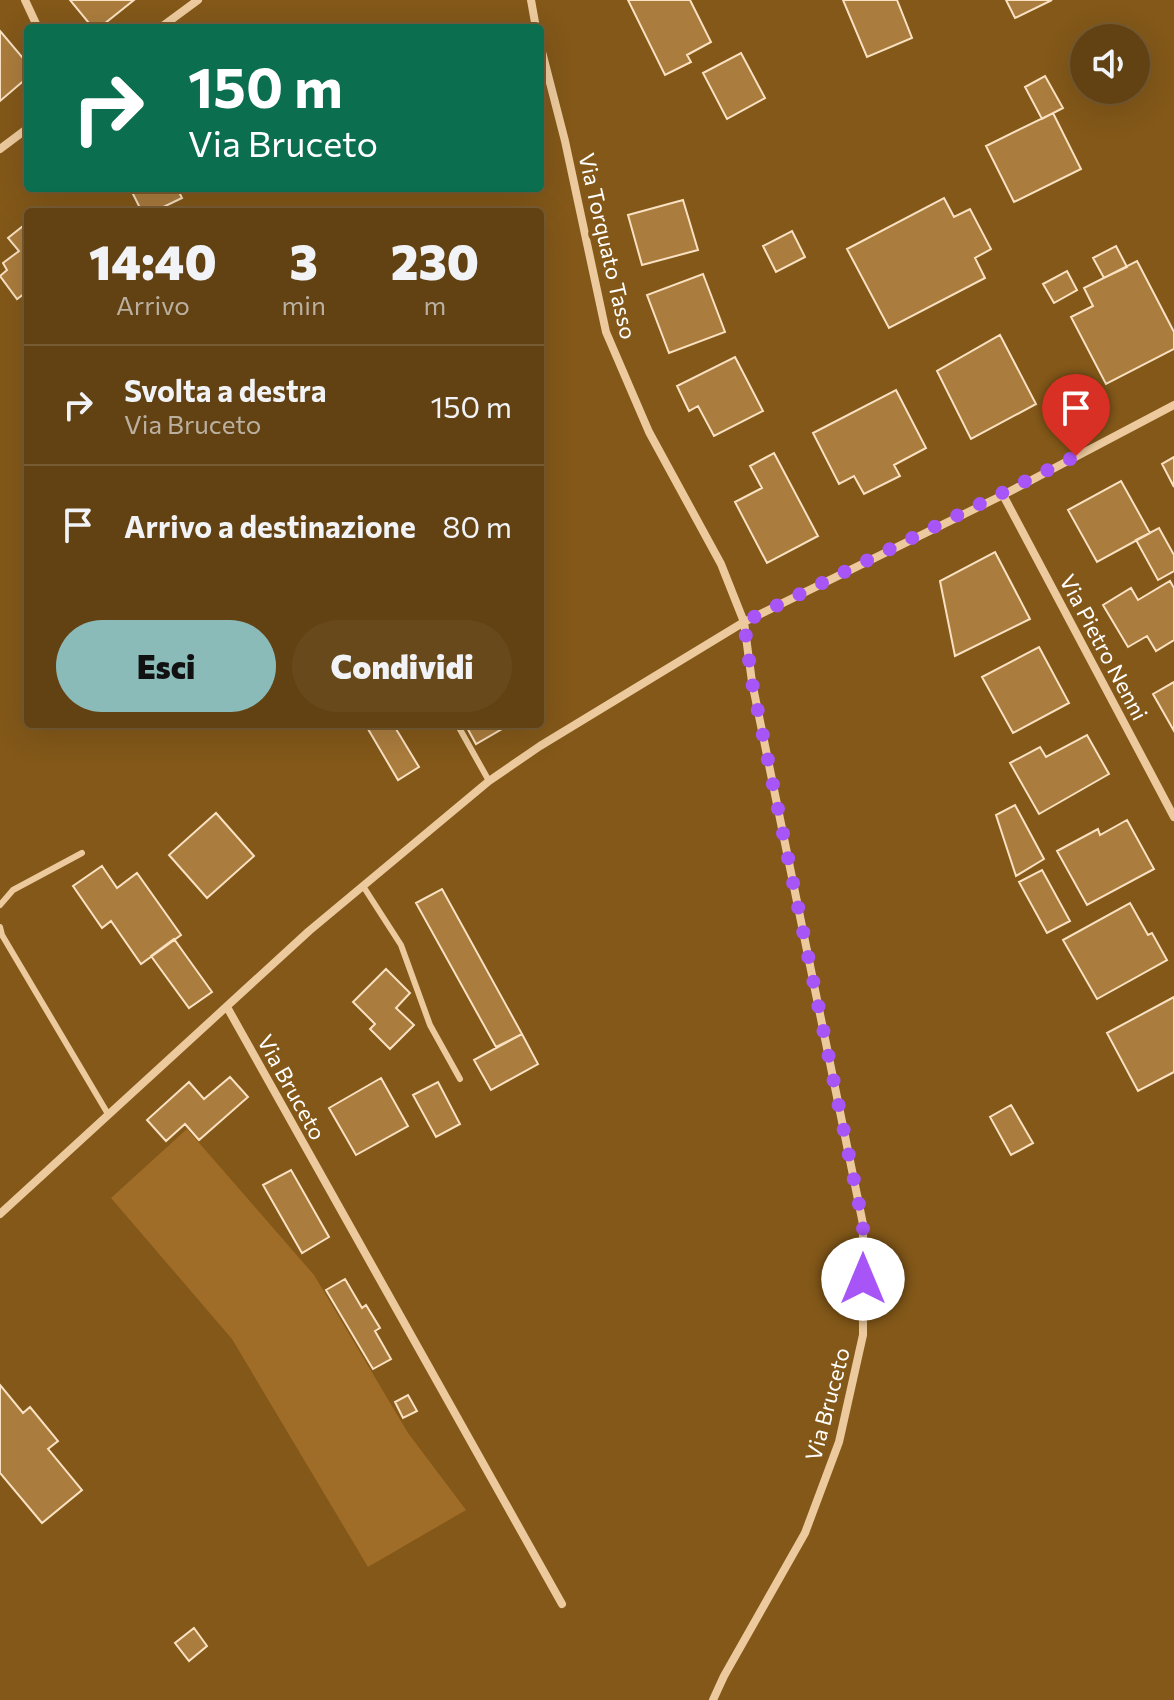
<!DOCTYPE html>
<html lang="it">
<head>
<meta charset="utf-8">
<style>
  :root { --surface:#624213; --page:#68491c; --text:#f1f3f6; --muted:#bbb0a0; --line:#765b33; --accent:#8bbbb9 }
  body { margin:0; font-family:Commissioner,sans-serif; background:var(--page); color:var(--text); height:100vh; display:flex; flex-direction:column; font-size:30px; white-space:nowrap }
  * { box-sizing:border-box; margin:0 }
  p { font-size:26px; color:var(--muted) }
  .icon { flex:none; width:44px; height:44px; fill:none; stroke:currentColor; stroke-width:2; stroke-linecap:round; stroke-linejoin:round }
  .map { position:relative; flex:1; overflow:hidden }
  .panel { position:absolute; left:24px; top:208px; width:520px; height:520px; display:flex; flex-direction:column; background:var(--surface); border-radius:8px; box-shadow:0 8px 32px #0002,0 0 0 2px var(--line) }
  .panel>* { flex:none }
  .hud { position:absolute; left:24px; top:24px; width:520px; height:168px; border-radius:8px; box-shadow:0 8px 32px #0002,0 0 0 2px var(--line); background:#0b6e4f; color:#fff; overflow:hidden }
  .fabs { position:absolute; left:1070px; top:24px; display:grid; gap:16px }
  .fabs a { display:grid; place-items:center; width:80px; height:80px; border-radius:50%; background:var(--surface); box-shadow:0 8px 32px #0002,0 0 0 2px var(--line); font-size:40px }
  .pin { position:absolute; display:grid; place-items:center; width:68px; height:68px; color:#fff; margin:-82px -34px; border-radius:50% 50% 50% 0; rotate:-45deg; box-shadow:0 0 8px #0007 }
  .pin .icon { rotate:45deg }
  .me { position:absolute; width:88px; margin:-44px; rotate:0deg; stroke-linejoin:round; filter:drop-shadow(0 0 6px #0008) }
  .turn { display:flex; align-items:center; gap:28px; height:168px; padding:0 32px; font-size:36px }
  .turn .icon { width:104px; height:104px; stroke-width:2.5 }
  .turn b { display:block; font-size:56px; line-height:68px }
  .eta { display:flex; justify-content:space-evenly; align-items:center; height:136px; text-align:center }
  .eta b { font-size:48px; font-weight:800; line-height:56px }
  .primary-button { display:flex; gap:16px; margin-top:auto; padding:16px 32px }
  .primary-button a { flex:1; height:92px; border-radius:48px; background:var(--accent); color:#111; font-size:32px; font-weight:800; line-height:92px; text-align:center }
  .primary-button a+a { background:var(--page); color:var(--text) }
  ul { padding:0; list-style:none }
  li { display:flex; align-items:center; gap:24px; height:120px; padding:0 32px; border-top:2px solid var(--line) }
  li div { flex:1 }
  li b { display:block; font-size:30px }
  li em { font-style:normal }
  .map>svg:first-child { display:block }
  .green { fill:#a06d28 }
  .building { fill:#aa7c3d; stroke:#f9e1c2; stroke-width:2 }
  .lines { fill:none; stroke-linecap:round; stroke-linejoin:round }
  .lane { stroke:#ecca9d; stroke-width:6 }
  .street { stroke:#ecca9d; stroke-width:8 }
  .route { stroke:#a855f7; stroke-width:14; stroke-dasharray:0 25.2 }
  .labels { text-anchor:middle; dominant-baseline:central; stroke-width:8; stroke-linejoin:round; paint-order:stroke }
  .street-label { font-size:22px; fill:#fff; stroke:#835819 }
</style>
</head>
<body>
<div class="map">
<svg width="1174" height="1700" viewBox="0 0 1174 1700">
  <rect width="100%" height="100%" fill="#835819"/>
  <path class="green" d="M187,1129l127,146 94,158 58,77 -98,57 -136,-228 -121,-141z"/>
  <path class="building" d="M70,0h64l-35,28h-6z
    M628,0h62l21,42 -24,13 4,7 -26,13z
    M843,0h54l15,38 -45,19z
    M1006,0h46l-37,18z
    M0,31l28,33v13l-28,24z
    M741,53l24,45 -38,21 -24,-46z
    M1045,76l18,32 -21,11 -17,-32z
    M1053,113l28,56 -67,33 -28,-56z
    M130,188h47l5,10 -29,14h-11z
    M944,198l10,19 16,-8 21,40 -16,9 10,20 -96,50 -42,-79z
    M683,200l15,50 -56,15 -14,-50z
    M28,222v69l-11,8 -17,-23 7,-6 -4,-7 16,-12 -11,-13z
    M792,231l13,26 -29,15 -13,-26z
    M1116,246l11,21 -23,11 -11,-20z
    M1137,261l37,71v17l-68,35 -35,-67 22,-11 -9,-18z
    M1067,271l10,19 -23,13 -11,-19z
    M703,274l22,58 -56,21 -22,-58z
    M1000,335l36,69 -65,35 -34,-68z
    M735,357l28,54 -49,25 -16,-30 -9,5 -12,-25z
    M896,390l30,58 -32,17 6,11 -36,18 -10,-18 -15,8 -26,-51z
    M774,453l44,83 -51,27 -32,-61 27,-14 -12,-22z
    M1174,457v30l-12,-23z
    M1121,481l29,52 -53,29 -29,-52z
    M1159,528l15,27v16l-16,9 -22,-40z
    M995,552l35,67 -75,37 -15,-75z
    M1170,581l4,7v52l-18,11 -9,-15 -19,11 -25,-42 28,-17 7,12z
    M1039,647l30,56 -56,30 -31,-56z
    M1174,682v49l-21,-37z
    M376,724h17l26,43 -21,13 -30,-51z
    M465,724h44v1l-33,19z
    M1087,735l22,39 -70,40 -29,-51 30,-16 6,10z
    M1015,805l29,54 -28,17 -20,-61z
    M216,813l38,43 -47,42 -38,-43z
    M1127,820l27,49 -67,36 -30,-54 41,-22 2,6z
    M102,866l15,22 20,-15 44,62 -40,29 -30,-43 -9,7 -29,-42z
    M1042,870l28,51 -23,12 -28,-51z
    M442,889l80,145 -26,13 -80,-144z
    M1130,903l18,32 4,-2 15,27 -70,39 -34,-59z
    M174,939l38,53 -23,16 -38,-52z
    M386,969l24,24 -14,15 18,17 -24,24 -20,-20 5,-5 -22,-22z
    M1174,997v75l-36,19 -31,-58z
    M522,1034l16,30 -47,26 -17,-30z
    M230,1077l18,20 -49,43 -14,-16 -19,17 -19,-21 42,-38 15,17z
    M381,1078l27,48 -52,29 -27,-47z
    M438,1082l22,42 -24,13 -23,-42z
    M1011,1105l22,38 -22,12 -21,-38z
    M291,1170l38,67 -27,16 -39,-68z
    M345,1279l17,29 4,-3 14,23 -5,3 16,28 -18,10 -47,-79z
    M0,1385l23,28 7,-6 28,34 -10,8 34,41 -40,33 -42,-50z
    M408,1395l9,16 -14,7 -8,-16z
    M194,1628l13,18 -18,15 -14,-18z"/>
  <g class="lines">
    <path class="lane" d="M457,724l32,57
      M363,886l38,59 29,80 30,54
      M0,905l13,-15 69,-37
      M0,927l2,8 106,179"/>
    <path class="street" d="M25,0l13,28
      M531,0l5,28
      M160,28l38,-28
      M540,44l25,97 41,191 43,100 72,132 23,58 8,60 111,542v111l-24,107 -34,91 -81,143 -11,24
      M0,149l28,-21
      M1003,495l171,322
      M227,1007l335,597
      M0,1214l309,-283 180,-150 51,-35 204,-124 259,-127 171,-90"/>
  </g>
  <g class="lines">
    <path class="route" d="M863,1279v-55l-111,-542 -8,-60 332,-166"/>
  </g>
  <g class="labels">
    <g class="street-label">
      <text transform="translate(608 246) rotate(77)">Via Torquato Tasso</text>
      <text transform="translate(1104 647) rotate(62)">Via Pietro Nenni</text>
      <text transform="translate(292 1087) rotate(61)">Via Bruceto</text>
      <text transform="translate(827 1404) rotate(-75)">Via Bruceto</text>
    </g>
  </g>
</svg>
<div class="fabs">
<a><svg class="icon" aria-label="sound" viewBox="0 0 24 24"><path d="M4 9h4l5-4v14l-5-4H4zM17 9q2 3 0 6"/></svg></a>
</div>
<div class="pin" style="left:1076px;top:456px;background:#d93025"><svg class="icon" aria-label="arrive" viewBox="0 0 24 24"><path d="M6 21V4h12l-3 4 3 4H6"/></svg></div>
<svg class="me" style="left:863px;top:1279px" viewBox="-20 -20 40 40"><circle r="19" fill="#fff"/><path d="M0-13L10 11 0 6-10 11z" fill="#a855f7"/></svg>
<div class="hud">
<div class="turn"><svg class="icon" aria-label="right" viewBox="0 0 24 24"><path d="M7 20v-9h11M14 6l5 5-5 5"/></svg><div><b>150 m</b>Via Bruceto</div></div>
</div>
<section class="panel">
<div class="eta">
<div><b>14:40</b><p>Arrivo</p></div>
<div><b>3</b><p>min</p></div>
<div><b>230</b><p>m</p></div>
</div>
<ul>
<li><svg class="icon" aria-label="right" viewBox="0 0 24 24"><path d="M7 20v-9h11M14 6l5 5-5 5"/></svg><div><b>Svolta a destra</b><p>Via Bruceto</p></div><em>150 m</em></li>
<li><svg class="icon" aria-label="arrive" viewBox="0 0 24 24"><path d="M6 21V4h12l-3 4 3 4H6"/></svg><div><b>Arrivo a destinazione</b></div><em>80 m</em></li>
</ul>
<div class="primary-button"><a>Esci</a><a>Condividi</a></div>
</section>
</div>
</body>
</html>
